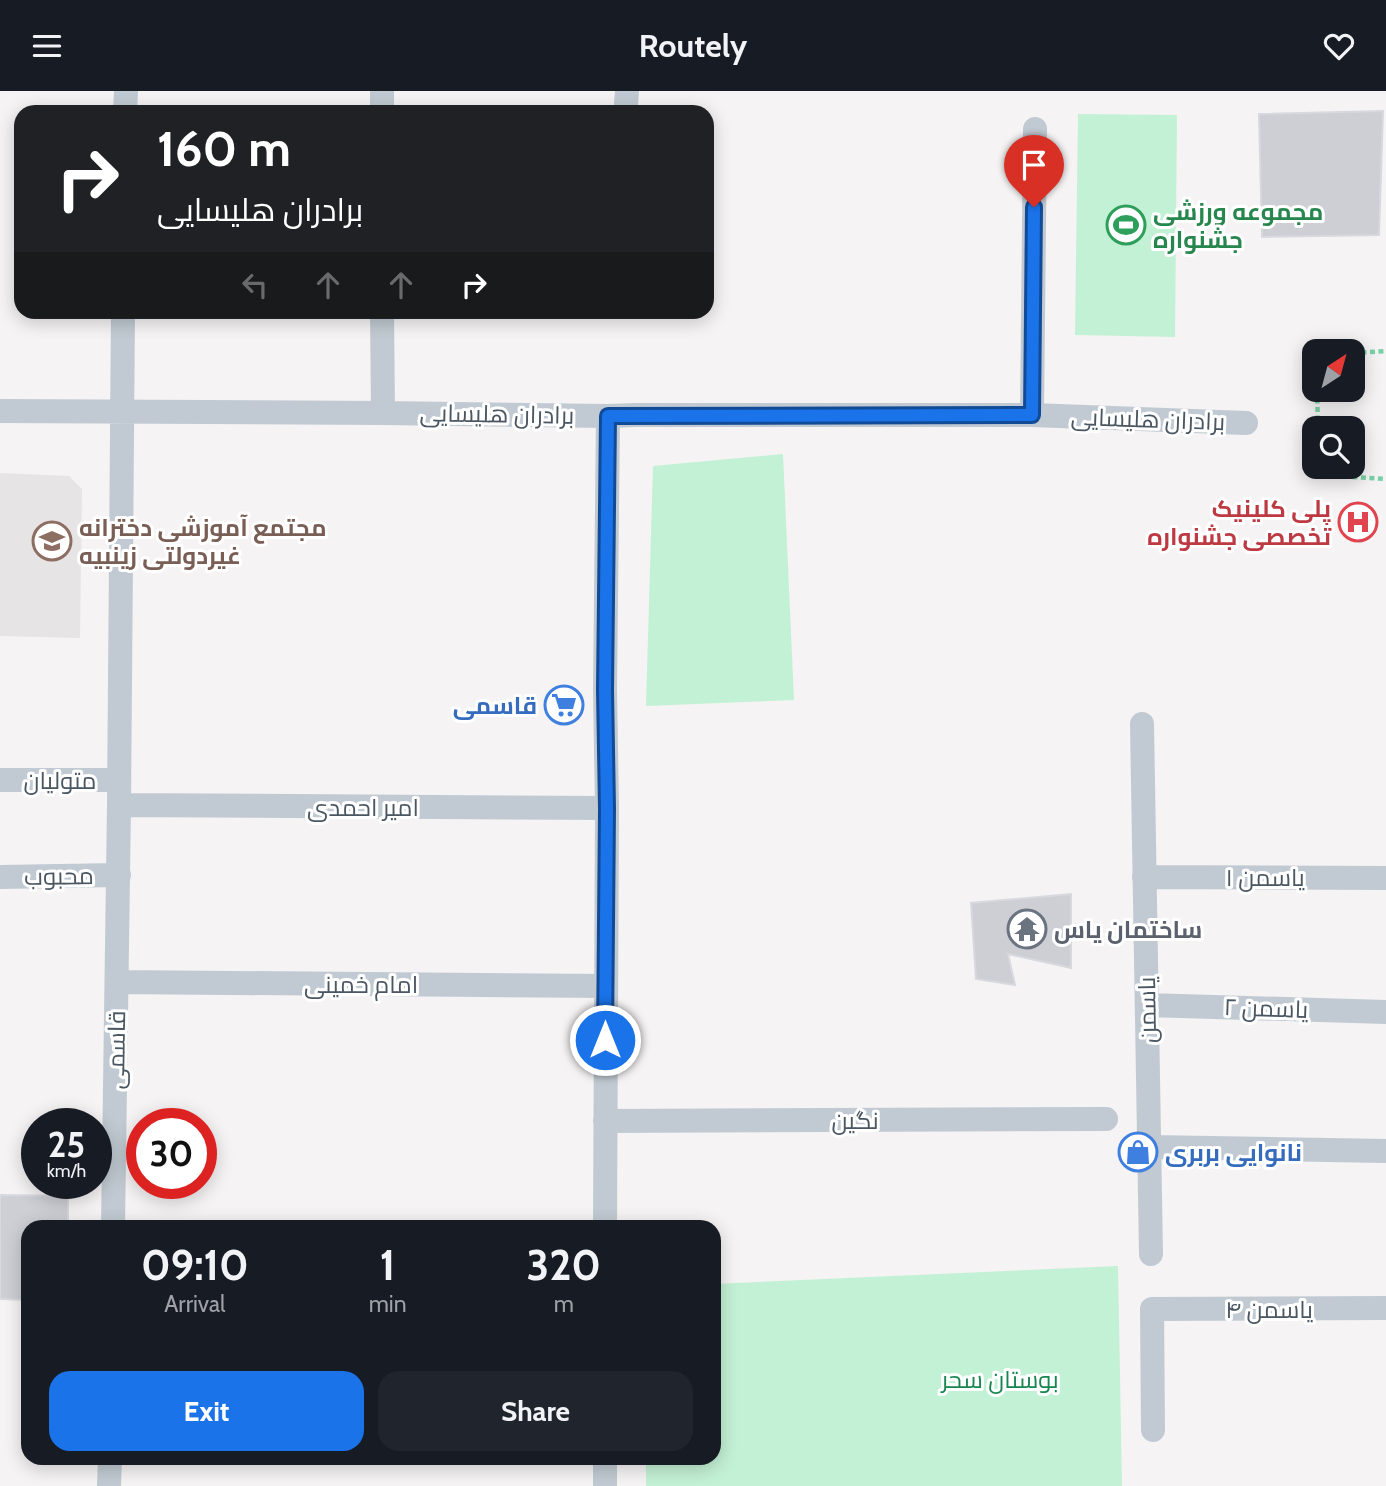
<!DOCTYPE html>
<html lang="en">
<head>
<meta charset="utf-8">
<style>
  :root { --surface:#171b24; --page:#20242c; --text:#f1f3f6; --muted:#9ea1a6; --accent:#1a73e8 }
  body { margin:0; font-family:Cabin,Cairo,sans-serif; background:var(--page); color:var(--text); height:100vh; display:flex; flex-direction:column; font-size:26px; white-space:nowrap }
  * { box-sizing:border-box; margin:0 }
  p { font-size:23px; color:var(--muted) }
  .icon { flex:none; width:38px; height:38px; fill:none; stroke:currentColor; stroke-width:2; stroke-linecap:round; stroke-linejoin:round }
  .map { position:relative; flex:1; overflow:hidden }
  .details { position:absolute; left:21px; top:1129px; width:700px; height:245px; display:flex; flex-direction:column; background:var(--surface); border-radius:21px; box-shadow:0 4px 18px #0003 }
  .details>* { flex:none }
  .banner { position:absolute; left:14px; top:14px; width:700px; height:214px; border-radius:21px; box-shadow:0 4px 18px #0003; background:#202124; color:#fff; overflow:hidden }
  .needle { width:46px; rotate:36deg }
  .buttons { position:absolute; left:1302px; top:248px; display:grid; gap:14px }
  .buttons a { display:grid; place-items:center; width:63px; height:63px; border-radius:14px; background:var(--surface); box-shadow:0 4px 18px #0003; font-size:35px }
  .speed { position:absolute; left:21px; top:1017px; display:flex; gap:14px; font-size:35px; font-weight:700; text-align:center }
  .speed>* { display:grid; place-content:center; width:91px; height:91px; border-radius:50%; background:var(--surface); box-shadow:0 4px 18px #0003; line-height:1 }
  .speed small { font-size:18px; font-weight:400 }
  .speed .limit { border:10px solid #d22; background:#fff; color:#111 }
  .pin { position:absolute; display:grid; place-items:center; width:60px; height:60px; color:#fff; margin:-72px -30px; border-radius:50% 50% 50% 0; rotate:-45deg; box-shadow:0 0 7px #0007 }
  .pin .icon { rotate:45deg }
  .me { position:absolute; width:77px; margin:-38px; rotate:0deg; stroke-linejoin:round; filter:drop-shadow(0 0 5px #0008) }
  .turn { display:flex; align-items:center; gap:24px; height:147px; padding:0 28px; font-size:32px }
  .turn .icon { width:91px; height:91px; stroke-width:2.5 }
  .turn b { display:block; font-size:49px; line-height:60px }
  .lanes { display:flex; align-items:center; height:66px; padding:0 28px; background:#0003; justify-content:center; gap:35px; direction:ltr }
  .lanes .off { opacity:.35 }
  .eta { display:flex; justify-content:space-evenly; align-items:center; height:119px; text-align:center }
  .eta b { font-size:42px; font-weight:700; line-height:49px }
  .cta { display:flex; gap:14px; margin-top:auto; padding:14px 28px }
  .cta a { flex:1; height:80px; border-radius:21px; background:var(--accent); color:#fff; font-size:28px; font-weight:700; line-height:80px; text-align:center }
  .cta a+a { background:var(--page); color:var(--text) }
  header { display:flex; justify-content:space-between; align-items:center; height:91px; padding:0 28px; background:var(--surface); font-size:32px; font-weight:700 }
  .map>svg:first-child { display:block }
  .education { fill:#e6e4e5 }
  .green { fill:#c3f1d5 }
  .building { fill:#cdcfd5; stroke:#d7d9de; stroke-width:2 }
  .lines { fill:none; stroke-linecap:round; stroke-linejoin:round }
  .path { stroke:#7ad0a6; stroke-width:4.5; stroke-dasharray:5 3.5; stroke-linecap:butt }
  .street { stroke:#c1cad2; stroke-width:24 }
  .route-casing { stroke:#114b97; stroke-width:18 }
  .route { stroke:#1a73e8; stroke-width:12 }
  .labels { text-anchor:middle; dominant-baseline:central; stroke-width:6; stroke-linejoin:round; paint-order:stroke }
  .leisure-label { font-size:24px; font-weight:bold; fill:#27864d; stroke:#fff; text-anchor:start }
  .street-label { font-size:24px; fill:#4a5661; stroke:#fff }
  .health-label { font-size:24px; font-weight:bold; fill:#be3a42; stroke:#fff; text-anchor:end }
  .education-label { font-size:24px; font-weight:bold; fill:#785e54; stroke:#fff; text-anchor:start }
  .shop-label { font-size:24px; font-weight:bold; fill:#366cbe; stroke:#fff; text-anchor:end }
  .worship-label { font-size:24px; font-weight:bold; fill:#5b616d; stroke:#fff; text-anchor:start }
  .park-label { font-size:24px; fill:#17864f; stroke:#fff }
</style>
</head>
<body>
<header><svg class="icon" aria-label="menu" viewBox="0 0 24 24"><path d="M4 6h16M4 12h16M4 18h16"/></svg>Routely<svg class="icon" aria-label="heart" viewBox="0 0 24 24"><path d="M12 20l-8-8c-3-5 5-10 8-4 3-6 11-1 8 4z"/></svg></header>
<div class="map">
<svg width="1386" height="1395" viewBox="0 0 1386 1395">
  <rect width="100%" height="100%" fill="#f5f3f3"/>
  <path class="education" d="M0,382l69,3 13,13 -2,149 -80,-2z"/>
  <path class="green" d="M1078,23l99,1 -2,222 -100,-2z
    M783,363l11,246 -148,6 7,-240z
    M1118,1175l4,220h-476v-28h68v-174z"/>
  <path class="building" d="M1383,20l-4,124 -117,2 -3,-123z
    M1071,803v74l-63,-14 7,31 -39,-6 -5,-76z
    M0,1104l68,1v31h-40v73l-28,-1z"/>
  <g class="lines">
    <path class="path" d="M1353,262l33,-2
      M1317,299l1,39
      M1318,376v8l68,4"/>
    <path class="street" d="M382,0v21
      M626,13l1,-13
      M125,21l1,-21
      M382,220l1,102
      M0,320l383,2 225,3 27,-1h397l214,8
      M1032,324l3,-286
      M1142,633l9,530
      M0,689h119
      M119,714l488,3
      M0,786l119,-2
      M1144,786l242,1
      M117,891l489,4
      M1147,914l239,7
      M605,1030l501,-2
      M1150,1056l236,4
      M113,1136l6,-422 4,-494
      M605,1136l2,-419 -2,-118 3,-274
      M1153,1339l-1,-121 234,-1
      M109,1395l1,-28
      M605,1395v-28"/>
  </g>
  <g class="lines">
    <defs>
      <path id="route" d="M605,949l2,-231 -2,-119 3,-274 424,-1 2,-208"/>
    </defs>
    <use href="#route" class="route-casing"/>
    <use href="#route" class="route"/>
  </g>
  <defs>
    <symbol id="stadium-ring" viewBox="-11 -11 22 22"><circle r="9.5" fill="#fff" stroke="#2e9e5b" stroke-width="1.5"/><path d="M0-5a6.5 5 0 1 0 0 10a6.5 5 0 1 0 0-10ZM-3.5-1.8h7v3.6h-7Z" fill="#2e9e5b"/></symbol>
    <symbol id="hospital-ring" viewBox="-11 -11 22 22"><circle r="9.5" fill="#fff" stroke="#e0444e" stroke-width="1.5"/><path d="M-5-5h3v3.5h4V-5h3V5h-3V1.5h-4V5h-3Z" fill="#e0444e"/></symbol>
    <symbol id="school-ring" viewBox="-11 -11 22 22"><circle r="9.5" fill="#fff" stroke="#8d6e63" stroke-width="1.5"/><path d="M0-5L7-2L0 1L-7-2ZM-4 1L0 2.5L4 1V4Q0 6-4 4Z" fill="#8d6e63"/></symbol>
    <symbol id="supermarket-ring" viewBox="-11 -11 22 22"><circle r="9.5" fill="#fff" stroke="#3f7fe0" stroke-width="1.5"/><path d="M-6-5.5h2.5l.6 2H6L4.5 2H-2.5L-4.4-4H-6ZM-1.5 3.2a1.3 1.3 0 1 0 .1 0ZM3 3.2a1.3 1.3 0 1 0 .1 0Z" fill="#3f7fe0"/></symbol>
    <symbol id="temple-ring" viewBox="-11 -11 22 22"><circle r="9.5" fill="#fff" stroke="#6b7280" stroke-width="1.5"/><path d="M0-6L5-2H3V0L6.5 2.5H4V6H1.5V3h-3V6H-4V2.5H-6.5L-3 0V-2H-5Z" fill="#6b7280"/></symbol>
    <symbol id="shop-ring" viewBox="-11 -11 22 22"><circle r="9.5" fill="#fff" stroke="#3f7fe0" stroke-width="1.5"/><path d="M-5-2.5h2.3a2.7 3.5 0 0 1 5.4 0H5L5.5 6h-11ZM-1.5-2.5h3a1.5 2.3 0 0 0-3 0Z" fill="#3f7fe0"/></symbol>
  </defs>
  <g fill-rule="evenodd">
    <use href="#stadium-ring" x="1104" y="112" width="44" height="44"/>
    <use href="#hospital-ring" x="1336" y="409" width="44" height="44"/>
    <use href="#school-ring" x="30" y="428" width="44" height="44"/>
    <use href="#supermarket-ring" x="542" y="592" width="44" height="44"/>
    <use href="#temple-ring" x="1005" y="816" width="44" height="44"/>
    <use href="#shop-ring" x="1116" y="1039" width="44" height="44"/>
  </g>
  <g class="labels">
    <g class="leisure-label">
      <text x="1153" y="120">مجموعه ورزشی<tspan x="1153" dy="28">جشنواره</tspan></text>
    </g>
    <g class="street-label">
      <text transform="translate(497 323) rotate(1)">برادران هلیسایی</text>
      <text transform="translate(1148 328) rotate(2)">برادران هلیسایی</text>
      <text x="60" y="689">متولیان</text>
      <text x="363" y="716">امیر احمدی</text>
      <text transform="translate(59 785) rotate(-1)">محبوب</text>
      <text x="1265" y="786">یاسمن ۱</text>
      <text x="361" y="893">امام خمینی</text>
      <text transform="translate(1266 917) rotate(2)">یاسمن ۲</text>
      <text transform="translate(1147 919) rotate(-91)">یاسمن</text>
      <text transform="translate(116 959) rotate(-89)">قاسمی</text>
      <text x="855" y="1029">نگین</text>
      <text x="1269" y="1218">یاسمن ۴</text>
    </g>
    <g class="health-label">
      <text x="1331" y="417">پلی کلینیک<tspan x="1331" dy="28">تخصصی جشنواره</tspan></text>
    </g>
    <g class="education-label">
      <text x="79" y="436">مجتمع آموزشی دخترانه<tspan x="79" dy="28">غیردولتی زینبیه</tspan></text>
    </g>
    <g class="shop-label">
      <text x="537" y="614">قاسمی</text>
      <text x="1165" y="1061" text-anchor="start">نانوایی بربری</text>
    </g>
    <g class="worship-label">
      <text x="1054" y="838">ساختمان یاس</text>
    </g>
    <g class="park-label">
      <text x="1000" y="1288">بوستان سحر</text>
    </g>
  </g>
</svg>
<div class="buttons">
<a><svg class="needle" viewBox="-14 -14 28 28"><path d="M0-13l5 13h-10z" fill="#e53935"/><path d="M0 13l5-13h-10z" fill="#9ea1a6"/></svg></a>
<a><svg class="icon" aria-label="search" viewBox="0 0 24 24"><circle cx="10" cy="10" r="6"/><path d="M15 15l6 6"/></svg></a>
</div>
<div class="speed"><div>25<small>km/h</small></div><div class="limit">30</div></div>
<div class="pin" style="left:1034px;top:116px;background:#d93025"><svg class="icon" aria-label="arrive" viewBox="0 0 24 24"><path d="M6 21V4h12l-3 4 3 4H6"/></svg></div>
<svg class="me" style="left:605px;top:949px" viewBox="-20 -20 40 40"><circle r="17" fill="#1a73e8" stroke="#fff" stroke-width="3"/><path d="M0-11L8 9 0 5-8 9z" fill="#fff"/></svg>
<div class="banner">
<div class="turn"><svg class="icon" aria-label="right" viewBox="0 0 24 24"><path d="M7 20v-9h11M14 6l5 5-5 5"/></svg><div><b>160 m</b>برادران هلیسایی</div></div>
<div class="lanes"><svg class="icon off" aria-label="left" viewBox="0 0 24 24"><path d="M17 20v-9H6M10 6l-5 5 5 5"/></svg><svg class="icon off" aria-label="ahead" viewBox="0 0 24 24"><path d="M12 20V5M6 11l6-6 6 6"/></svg><svg class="icon off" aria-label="ahead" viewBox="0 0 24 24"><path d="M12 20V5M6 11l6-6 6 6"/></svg><svg class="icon" aria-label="right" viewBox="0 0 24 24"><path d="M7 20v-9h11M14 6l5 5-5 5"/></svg></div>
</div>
<section class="details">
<div class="eta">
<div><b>09:10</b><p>Arrival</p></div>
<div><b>1</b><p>min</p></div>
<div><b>320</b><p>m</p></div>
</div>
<div class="cta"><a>Exit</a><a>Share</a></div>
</section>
</div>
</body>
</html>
